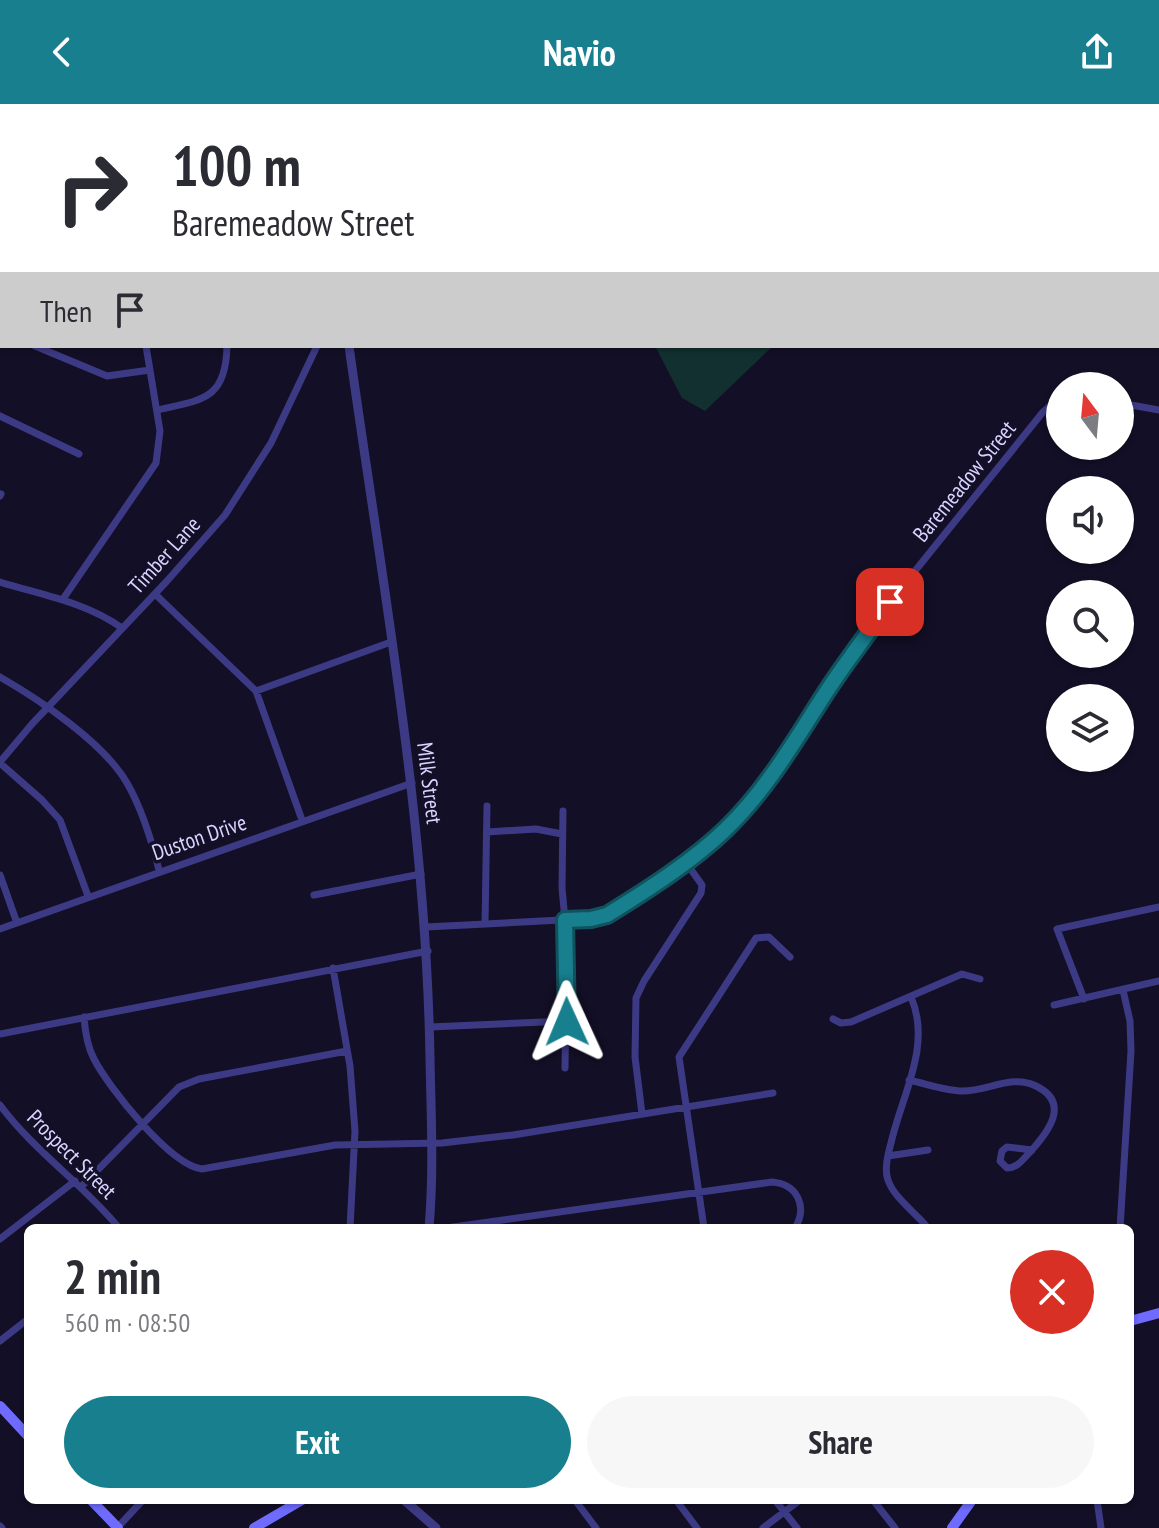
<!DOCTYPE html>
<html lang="en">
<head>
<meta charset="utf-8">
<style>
  :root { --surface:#fff; --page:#f7f7f7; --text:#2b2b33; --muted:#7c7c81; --accent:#187f8f }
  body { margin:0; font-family:"PT Sans Narrow",sans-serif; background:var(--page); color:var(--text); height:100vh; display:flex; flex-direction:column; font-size:30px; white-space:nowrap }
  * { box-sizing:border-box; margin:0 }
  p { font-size:26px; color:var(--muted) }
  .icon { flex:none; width:44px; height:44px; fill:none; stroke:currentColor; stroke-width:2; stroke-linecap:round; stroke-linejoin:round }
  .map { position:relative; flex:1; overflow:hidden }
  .sheet { position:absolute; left:24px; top:1120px; width:1110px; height:280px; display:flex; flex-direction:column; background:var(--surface); border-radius:12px; box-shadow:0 2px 6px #0004 }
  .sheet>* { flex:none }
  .top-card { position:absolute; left:0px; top:0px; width:1160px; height:244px; box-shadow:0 2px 6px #0004; background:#fff; color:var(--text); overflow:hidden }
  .needle { width:52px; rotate:344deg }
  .fabs { position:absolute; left:1046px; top:268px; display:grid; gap:16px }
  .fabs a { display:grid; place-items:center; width:88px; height:88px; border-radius:50%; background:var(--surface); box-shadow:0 2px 6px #0004; font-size:40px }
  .pin { position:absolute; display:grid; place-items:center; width:68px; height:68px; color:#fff; margin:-34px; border-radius:16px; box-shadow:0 4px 12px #0006 }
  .me { position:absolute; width:88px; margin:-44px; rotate:359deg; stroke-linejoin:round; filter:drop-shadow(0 0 6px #0008) }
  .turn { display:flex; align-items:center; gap:28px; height:168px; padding:0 40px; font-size:36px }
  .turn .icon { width:104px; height:104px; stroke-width:2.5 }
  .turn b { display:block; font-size:56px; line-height:68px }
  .then { display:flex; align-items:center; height:76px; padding:0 40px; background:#0003; gap:16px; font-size:30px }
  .round { display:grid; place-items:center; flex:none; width:84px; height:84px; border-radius:42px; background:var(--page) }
  .head { display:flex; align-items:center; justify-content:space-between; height:136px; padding:0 40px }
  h1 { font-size:48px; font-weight:600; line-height:60px }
  .button { display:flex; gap:16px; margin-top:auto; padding:16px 40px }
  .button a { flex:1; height:92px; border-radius:48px; background:var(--accent); color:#fff; font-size:32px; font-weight:600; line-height:92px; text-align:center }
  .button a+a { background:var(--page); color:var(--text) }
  header { display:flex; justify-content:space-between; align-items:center; height:104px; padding:0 40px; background:var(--accent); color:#fff; font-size:36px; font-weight:600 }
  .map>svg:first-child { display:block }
  .green { fill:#12302f }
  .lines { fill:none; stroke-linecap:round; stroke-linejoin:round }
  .minor { stroke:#3d3a85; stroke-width:7 }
  .tertiary { stroke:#3d3a85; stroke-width:9 }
  .secondary { stroke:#6f6bff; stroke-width:10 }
  .route-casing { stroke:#10535d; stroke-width:20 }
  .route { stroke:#187f8f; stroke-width:14 }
  .labels { text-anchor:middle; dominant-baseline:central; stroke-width:7; stroke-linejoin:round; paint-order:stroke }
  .street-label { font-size:22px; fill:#d9d4ff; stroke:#130f26 }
</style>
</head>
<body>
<header><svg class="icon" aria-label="back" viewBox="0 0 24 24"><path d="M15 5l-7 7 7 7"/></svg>Navio<svg class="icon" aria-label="share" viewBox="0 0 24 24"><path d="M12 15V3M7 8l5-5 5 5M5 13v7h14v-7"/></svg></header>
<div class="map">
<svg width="1159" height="1424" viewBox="0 0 1159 1424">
  <rect width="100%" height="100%" fill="#130f26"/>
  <path class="green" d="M28,0h277l1,2h-283z
    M355,0h437l2,2h-438z
    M655,242h118l-68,65 -23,-13z"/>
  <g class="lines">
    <path class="minor" d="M925,0l1,2
      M1002,2l3,-2
      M1149,2l3,-2
      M1158,44l1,2
      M0,47l2,2
      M0,154l2,-5
      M1158,162l1,-1
      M1158,207l1,1
      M0,226l2,1
      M35,242l72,30 43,-6
      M1120,299l39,7
      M157,306c45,-10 69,-10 70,-64
      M0,312l79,38
      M0,392l1,-2
      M0,478c42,13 85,20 122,46
      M155,490l101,97 46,129
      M63,495l93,-136 4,-32 -14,-85
      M0,573c40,23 104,66 127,106 15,26 25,59 32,87
      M256,587l135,-49
      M0,658l32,-38 135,-143 58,-66 46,-72 46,-97
      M0,659l42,37 18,20 28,76
      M563,707l-1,77 5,53 -2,127
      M487,728l49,-3 26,5
      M0,771l17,48
      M314,791l107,-21
      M485,819l2,-117
      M426,823l174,-9 22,-13 90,-63 53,-56 125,-184 153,-190 17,-15
      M0,825l412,-146
      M333,864l17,98 5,65 -5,97
      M911,893c21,48 -9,98 -20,146 -3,11 -7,26 -3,37 6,18 28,33 40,48
      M1084,895l-27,-70 102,-22
      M1054,901l105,-24
      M84,913c1,14 3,29 10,42 15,29 76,106 108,110l133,-24 107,-2 71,-8 260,-42
      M833,915l8,4 10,-1 111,-48 18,5
      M430,923l137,-6
      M0,930l428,-83
      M909,976c18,4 36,11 54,11 25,0 49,-17 73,-5 35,17 12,46 -5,65 -8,8 -13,17 -24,17l-7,-7 2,-10 5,-4 25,3
      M0,1001c34,46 83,79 119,123
      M642,1010l-7,-57 1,-59 8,-17 57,-88 1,-8 -17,-24
      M888,1052l40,-6
      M81,1083l98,-100 20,-8 148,-28
      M446,1124l326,-46c25,2 36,24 23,46
      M704,1124l-25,-171 77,-119 13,-1 21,20
      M1120,1124l11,-177 -1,-30 -7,-31
      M0,1135l75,-58
      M0,1237l28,-22
      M575,1396l21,28
      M676,1396l21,28
      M775,1396l22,28
      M873,1396l22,28
      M1097,1396l4,28
      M0,1422l2,2
      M117,1424l26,-28
      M763,1424l37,-28"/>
    <path class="tertiary" d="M311,0l1,2
      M349,242c33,237 77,472 81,712 1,57 4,113 -1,170
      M404,1396l32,28"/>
    <path class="secondary" d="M1130,1217l29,-8
      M0,1302l28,30
      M91,1396l27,28
      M254,1424l48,-28
      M952,1424l20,-28"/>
  </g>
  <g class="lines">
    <defs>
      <path id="route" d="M567,918l-2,-102 26,-1 16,-4c39,-24 86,-54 119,-86 40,-39 67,-85 97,-132 21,-33 45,-63 67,-95"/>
    </defs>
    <use href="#route" class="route-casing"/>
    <use href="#route" class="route"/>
  </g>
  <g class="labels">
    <g class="street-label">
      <text transform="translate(964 377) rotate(-51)">Baremeadow Street</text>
      <text transform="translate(164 451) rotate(-48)">Timber Lane</text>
      <text transform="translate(430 679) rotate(83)">Milk Street</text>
      <text transform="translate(199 733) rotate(-19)">Duston Drive</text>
      <text transform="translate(72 1050) rotate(45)">Prospect Street</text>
    </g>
  </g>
</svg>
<div class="fabs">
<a><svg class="needle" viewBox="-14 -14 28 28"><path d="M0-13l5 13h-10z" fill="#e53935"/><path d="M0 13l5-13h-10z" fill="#7c7c81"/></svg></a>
<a><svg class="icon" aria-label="sound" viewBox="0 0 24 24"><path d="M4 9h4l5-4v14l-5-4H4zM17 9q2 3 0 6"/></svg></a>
<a><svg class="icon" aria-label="search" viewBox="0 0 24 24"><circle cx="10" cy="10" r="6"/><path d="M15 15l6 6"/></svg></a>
<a><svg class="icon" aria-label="layers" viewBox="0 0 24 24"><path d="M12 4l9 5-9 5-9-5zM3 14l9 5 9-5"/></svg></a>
</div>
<div class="pin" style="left:890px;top:498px;background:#d93025"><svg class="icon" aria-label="arrive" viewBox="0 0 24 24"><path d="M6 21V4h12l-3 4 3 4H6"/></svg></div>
<svg class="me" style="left:567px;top:918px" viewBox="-20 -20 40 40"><path d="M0-17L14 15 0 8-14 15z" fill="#187f8f" stroke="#fff" stroke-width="4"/></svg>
<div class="top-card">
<div class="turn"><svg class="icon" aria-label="right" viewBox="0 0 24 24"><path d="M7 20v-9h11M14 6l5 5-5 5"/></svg><div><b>100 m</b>Baremeadow Street</div></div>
<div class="then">Then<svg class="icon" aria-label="arrive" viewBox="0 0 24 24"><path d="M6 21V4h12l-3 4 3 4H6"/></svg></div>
</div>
<section class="sheet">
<div class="head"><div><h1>2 min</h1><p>560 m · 08:50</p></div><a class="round" style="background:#d93025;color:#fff"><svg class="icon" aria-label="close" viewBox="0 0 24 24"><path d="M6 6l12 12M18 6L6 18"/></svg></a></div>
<div class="button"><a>Exit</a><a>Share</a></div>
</section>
</div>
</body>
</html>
